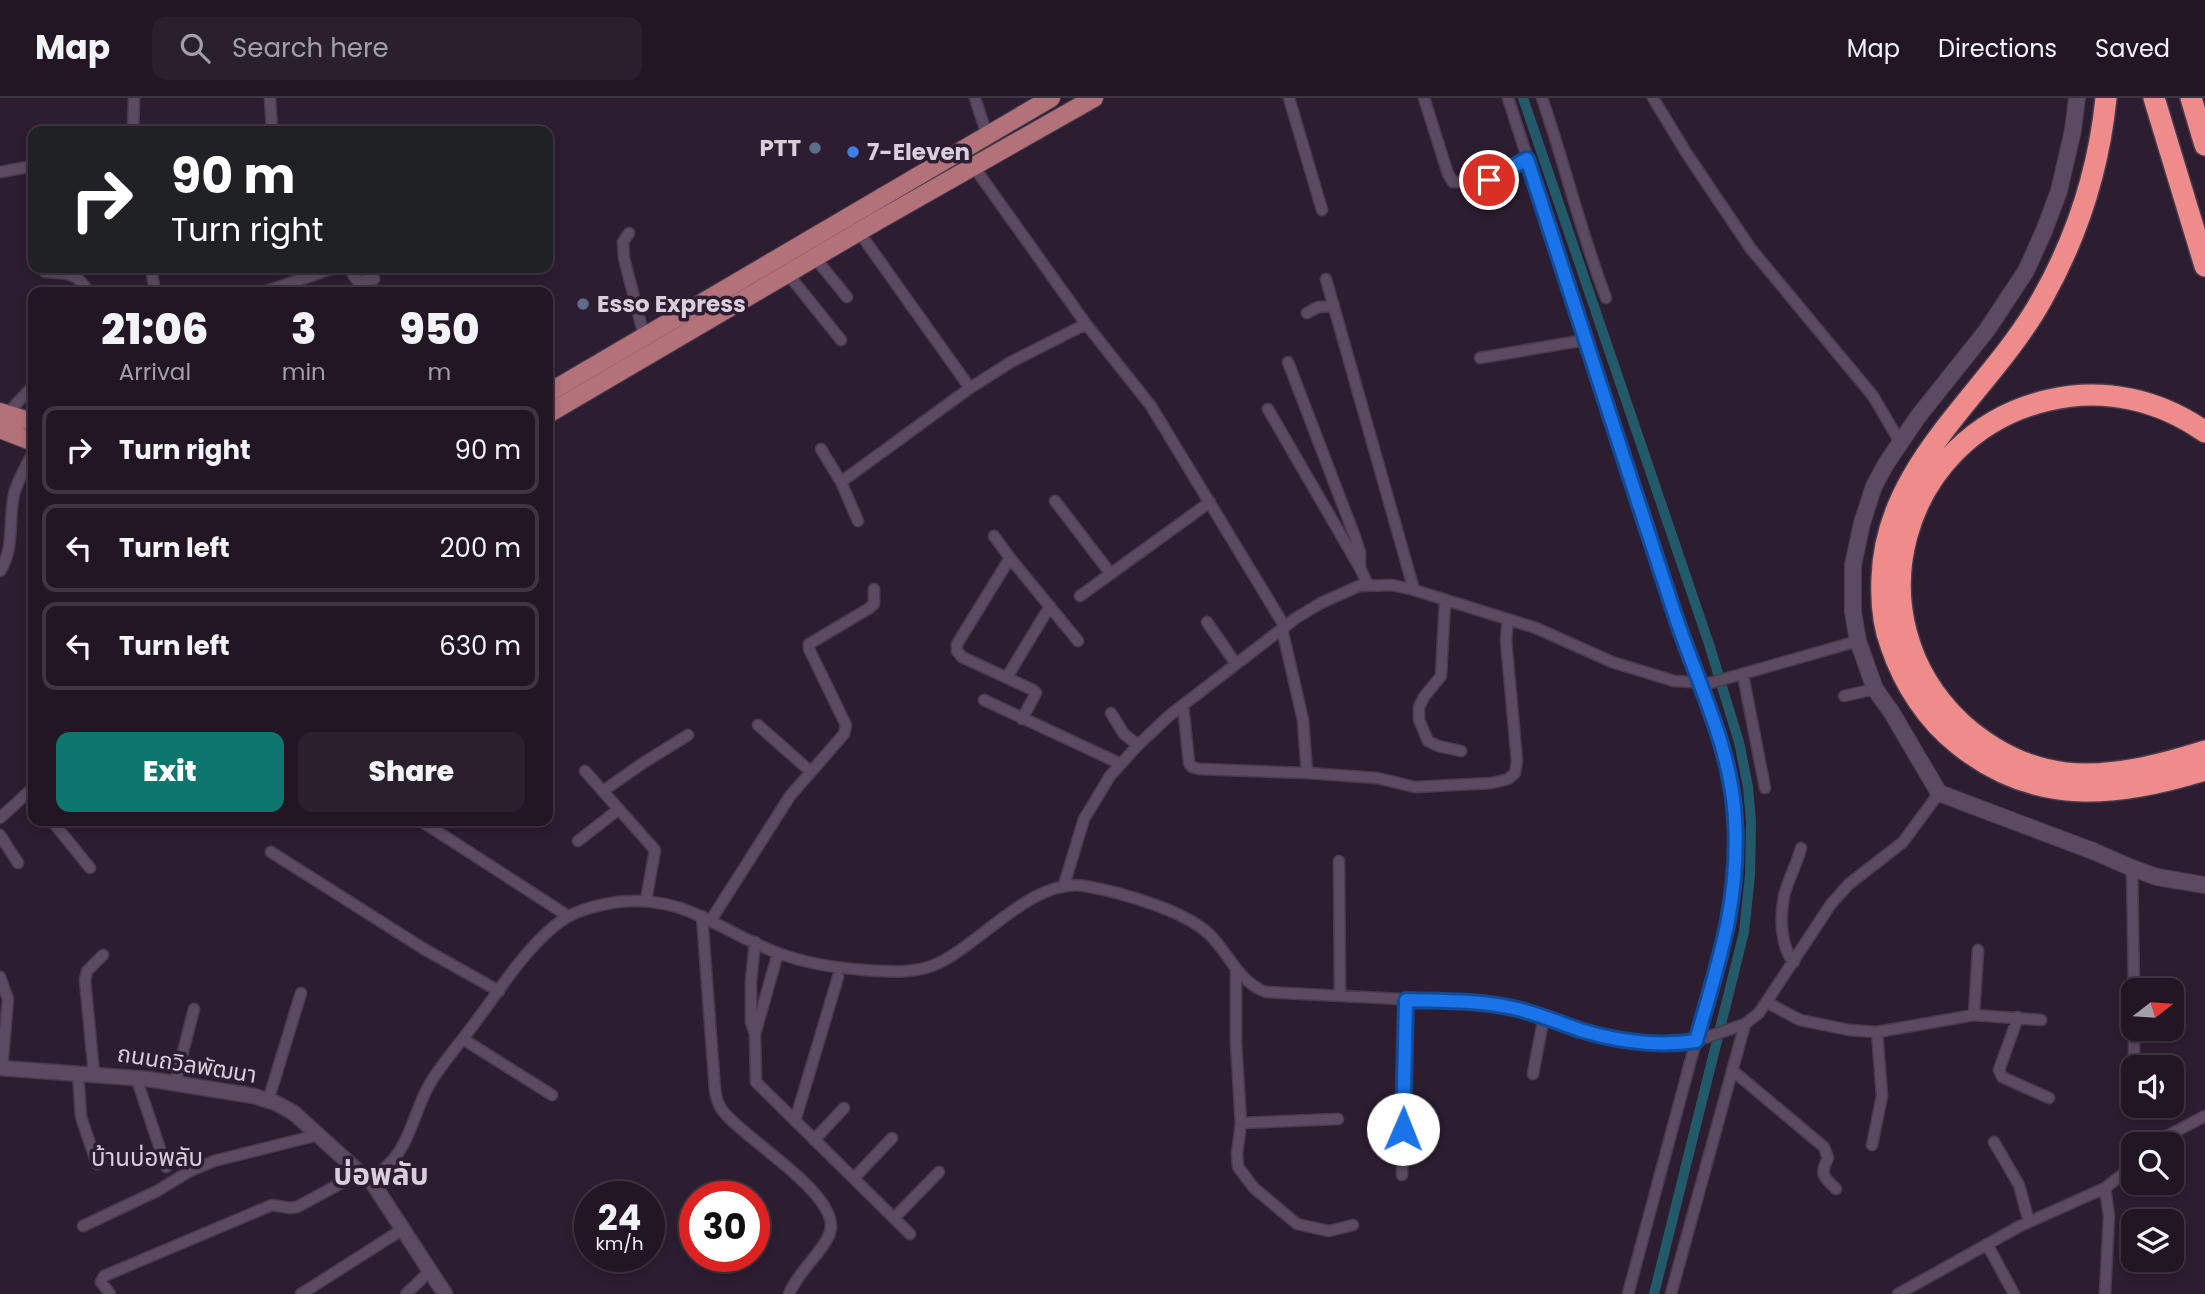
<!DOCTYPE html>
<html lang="en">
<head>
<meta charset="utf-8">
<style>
  :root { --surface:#221625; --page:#2a1f2d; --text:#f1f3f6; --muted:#a29fa7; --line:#3f3542; --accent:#0f766e }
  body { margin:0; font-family:Poppins,"Noto Sans Thai",sans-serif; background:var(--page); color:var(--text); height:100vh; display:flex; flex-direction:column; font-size:26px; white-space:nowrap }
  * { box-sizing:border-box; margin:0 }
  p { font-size:23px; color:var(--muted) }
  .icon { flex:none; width:38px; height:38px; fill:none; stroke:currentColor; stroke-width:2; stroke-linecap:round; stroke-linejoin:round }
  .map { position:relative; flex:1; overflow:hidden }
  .sheet { position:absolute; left:28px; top:189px; width:525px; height:539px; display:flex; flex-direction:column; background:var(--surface); border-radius:14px; box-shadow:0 4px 10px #0003,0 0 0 2px var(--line) }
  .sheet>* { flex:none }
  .top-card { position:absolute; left:28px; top:28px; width:525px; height:147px; border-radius:14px; box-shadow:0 4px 10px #0003,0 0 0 2px var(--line); background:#202124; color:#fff; overflow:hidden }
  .needle { width:46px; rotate:73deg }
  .controls { position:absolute; left:2121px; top:880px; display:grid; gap:14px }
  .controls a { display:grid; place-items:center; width:63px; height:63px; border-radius:14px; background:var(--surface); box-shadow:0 4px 10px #0003,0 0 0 2px var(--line); font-size:35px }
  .speed { position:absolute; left:574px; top:1083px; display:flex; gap:14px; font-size:35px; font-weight:700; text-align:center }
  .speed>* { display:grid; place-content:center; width:91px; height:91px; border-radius:50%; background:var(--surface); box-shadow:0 4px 10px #0003,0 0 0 2px var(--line); line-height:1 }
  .speed small { font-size:18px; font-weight:400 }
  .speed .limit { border:10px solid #d22; background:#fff; color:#111 }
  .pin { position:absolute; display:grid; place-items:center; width:60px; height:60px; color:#fff; margin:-30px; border:4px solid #fff; border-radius:50%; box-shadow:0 2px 7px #0007 }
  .me { position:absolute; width:77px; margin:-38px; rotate:1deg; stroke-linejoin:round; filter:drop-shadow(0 0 5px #0008) }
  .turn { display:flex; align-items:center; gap:24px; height:147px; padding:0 28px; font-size:32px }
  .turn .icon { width:91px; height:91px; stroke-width:2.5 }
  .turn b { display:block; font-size:49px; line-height:60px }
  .eta { display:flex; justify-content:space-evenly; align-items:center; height:119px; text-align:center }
  .eta b { font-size:42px; font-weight:800; line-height:49px }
  .action { display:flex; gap:14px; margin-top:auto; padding:14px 28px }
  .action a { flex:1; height:80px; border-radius:14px; background:var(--accent); color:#fff; font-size:28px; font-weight:800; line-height:80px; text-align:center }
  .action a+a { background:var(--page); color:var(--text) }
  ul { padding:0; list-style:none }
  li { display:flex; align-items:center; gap:21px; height:88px; margin:0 14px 10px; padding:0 14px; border:4px solid var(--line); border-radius:14px }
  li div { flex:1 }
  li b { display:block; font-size:26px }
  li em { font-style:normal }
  header { display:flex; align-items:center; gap:42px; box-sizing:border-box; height:98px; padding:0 35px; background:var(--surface); border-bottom:2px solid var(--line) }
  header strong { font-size:33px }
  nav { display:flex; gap:38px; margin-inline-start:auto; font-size:24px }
  .search { width:490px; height:63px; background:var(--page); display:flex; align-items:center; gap:18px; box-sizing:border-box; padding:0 24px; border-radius:14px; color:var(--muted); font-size:26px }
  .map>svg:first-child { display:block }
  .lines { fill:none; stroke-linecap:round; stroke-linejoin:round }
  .canal { stroke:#225a6a; stroke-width:10 }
  .minor-casing { stroke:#483b4c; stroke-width:13 }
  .tertiary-casing { stroke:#483b4c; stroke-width:17 }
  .secondary-casing { stroke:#483b4c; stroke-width:18 }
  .primary-casing { stroke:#483b4c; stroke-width:20 }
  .motorway-casing { stroke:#483b4c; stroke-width:24 }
  .minor { stroke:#5b4a61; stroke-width:10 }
  .tertiary { stroke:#5b4a61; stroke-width:14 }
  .secondary { stroke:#5b4a61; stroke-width:16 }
  .primary { stroke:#b3717a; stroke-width:18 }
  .motorway { stroke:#ee8b8b; stroke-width:21 }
  .route-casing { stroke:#114b97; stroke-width:18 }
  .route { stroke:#1a73e8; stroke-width:12 }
  .service-dot { fill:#5c6f8a; stroke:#2d1d31; stroke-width:2.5 }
  .shop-dot { fill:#3f7fe0; stroke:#2d1d31; stroke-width:2.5 }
  .labels { text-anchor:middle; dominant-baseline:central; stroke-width:7; stroke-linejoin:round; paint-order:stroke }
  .poi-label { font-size:23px; font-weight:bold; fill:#d9cedc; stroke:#2d1d31; text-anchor:start }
  .street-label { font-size:23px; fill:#d9cedc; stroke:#2d1d31 }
  .neighbourhood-label { font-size:24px; fill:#d9cedc; stroke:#2d1d31 }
  .district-label { font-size:30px; font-weight:bold; fill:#d9cedc; stroke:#2d1d31 }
</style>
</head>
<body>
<header>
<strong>Map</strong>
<div class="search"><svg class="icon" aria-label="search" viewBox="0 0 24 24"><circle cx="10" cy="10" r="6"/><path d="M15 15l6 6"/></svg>Search here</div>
<nav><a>Map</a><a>Directions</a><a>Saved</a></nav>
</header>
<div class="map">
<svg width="2205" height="1196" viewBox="0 0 2205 1196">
  <rect width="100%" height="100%" fill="#2d1d31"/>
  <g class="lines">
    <path class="canal" d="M1523,0l186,546 30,98 9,45 3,35 -1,53 -6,57 -90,362"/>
    <defs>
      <path id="minor" d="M270,0l2,33
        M975,0l12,37
        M1289,0l33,112
        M1424,0l24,76 5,8 27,1 47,-24
        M1508,0l177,548c18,49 41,99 48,151 13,92 -19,179 -43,266 -21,77 -42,154 -62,231
        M1542,0c23,67 39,135 64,200
        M1653,0l34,56 64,95 122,147 27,46
        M133,33l1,-33
        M974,69l112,157 65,82 134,221
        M0,74l33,-6
        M859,134l111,156
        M629,135l-6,9 1,16 20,78
        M815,160l32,39
        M151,170l4,24
        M349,170l9,14 16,-3
        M45,174c20,1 33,0 43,20
        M788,176l53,66
        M1326,181l88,311
        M264,194l70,-24
        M1307,215l11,-6 16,-1
        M1480,260l105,-18
        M1288,264l67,175 5,16v15
        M1268,311l92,159 8,17
        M7,316l26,-28
        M821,351l20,33 17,39
        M841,384l129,-94 41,-26 75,-38
        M1055,403l56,73
        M994,438l16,22
        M0,473c15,-23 8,-51 14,-77 4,-15 13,-29 19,-42
        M1080,498l130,-94
        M1445,502l-4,76 -17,21 -5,10v13l9,21 10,5 23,5
        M1207,524l29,42
        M1282,531l21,91 4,53
        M1743,577l22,113
        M1007,579l43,-71
        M1844,598l31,-7
        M984,602l137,64
        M1183,607l6,58 3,4 7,2 108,4 70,5 38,9 77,-4 16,-4 7,-6 2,-12 -11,-121 2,-21
        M1111,615l13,21 14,11
        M1022,621l14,-26 -3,-3 -71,-33 -5,-6v-7l53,-86 68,83
        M758,627l53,47
        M585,673l70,79 -9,50
        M603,693l40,-28 45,-28
        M0,720l33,-30
        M52,723l38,47
        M421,723l147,95
        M0,737l18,28
        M578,743l41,-32
        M271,754l153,97 75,42
        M1339,763l1,135
        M2132,770l2,122
        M1064,787l20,-66 26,-43 28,-31 32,-30 126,-97 25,-15 38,-17 33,-1 22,5 122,38 76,34 62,19 36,2 148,-42
        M702,818l13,174c1,7 3,14 7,20 20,28 120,85 108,122 -5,18 -32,39 -41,62
        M711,822l79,-124 54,-62 2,-9 -37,-76v-5l59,-35 6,-5v-15
        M755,844l-4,39v41l4,12 1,48 154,152
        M1794,864c-14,-15 -14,-46 -10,-66 3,-14 13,-32 17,-48
        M1236,871v74l5,80 -4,31 1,13 16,21 43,36 32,7 24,-6
        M0,879l8,22 -6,69
        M1768,905l32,17 49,10 28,2 97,-17 67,5
        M1974,917l4,-65
        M2018,919l-19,53 3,7 47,21
        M2134,931v39
        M755,936l23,-81
        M463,941l89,56
        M1732,972l92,77 4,11c-9,17 -4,19 8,31
        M78,975l3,44 16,47
        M94,976l-9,-94 2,-9 16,-16
        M1533,976l11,-58
        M136,979l30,90
        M175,985l19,-74
        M268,1003l33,-108
        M795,1023l43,-144
        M1241,1025l97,-4
        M814,1042l30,-32
        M1994,1044l25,43 10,37
        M2157,1046l10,-8 38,-20
        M1872,1047l10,-49 -5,-64
        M1402,1077l4,-175
        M854,1080l38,-40
        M370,1081c40,-25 38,-53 58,-92 12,-22 31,-42 46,-63 26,-34 54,-81 90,-105 15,-10 35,-14 53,-17 69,-8 101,29 161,51 27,10 58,15 87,17 25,2 53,4 76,-8 43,-22 94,-85 144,-76 34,6 99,24 124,48 20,19 29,48 57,58l231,12 47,12 67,23 42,5 43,-3 49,-17 14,-11 72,-109 18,-20 54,-42 36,-49
        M2105,1090l4,28 -4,78
        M894,1120l45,-46
        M83,1128l74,-35 33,-20 24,-10 104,-26
        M1987,1146l27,50
        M110,1196l-9,-12 3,-6 168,-71 18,3 7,-1 63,-34
        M301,1196l102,-65
        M406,1196l24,-23
        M1671,1196l74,-270
        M1898,1196l122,-68 85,-38 28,-22"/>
      <path id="tertiary" d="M0,970l148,11 106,17 22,7 18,10 66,60 10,6 75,115"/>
      <path id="secondary" d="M2077,0l-4,32 -14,61 -15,40 -18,40 -39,59 -70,88 -31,46 -12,22 -12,37 -9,42v47l5,29 17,48 17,24 47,80 154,58 39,17 25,9 48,8"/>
      <path id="primary" d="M548,295l503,-295
        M0,314l33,10
        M548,316l331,-194 215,-122
        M0,331l33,13"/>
      <path id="motorway" d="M2106,0c-7,70 -29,139 -64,201 -52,94 -157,164 -160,279 -1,23 1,47 9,68 13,38 36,74 68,99 78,62 157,52 246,25
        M2154,0l51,168
        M2191,0l14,47
        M2205,334c-45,-32 -101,-45 -156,-32 -149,34 -200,218 -88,323 29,26 65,45 104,50 47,5 95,-8 140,-22"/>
    </defs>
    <use href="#minor" class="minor-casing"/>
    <use href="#tertiary" class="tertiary-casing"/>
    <use href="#secondary" class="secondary-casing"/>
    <use href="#primary" class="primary-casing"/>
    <use href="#motorway" class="motorway-casing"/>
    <use href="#minor" class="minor"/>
    <use href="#tertiary" class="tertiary"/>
    <use href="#secondary" class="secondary"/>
    <use href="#primary" class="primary"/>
    <use href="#motorway" class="motorway"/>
  </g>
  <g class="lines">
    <defs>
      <path id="route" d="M1403,1031l3,-129c35,1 72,0 107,8 23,5 44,14 67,22 39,12 76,17 116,11 22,-77 44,-140 39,-222 -4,-73 -39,-139 -61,-207 -49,-151 -99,-302 -147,-453l-38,21"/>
    </defs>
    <use href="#route" class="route-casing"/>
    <use href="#route" class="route"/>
  </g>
  <g class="service-dot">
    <circle cx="815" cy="50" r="7"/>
    <circle cx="583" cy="206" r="7"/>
  </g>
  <circle class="shop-dot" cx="853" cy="54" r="7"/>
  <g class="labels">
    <g class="poi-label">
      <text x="801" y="50" text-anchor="end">PTT</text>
      <text x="867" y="54">7-Eleven</text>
      <text x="597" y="206">Esso Express</text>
    </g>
    <g class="street-label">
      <text transform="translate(187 966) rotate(9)">ถนนถวิลพัฒนา</text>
    </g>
    <g class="neighbourhood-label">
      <text x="147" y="1059">บ้านบ่อพลับ</text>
    </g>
    <g class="district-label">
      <text x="381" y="1076">บ่อพลับ</text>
    </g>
  </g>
</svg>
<div class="controls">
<a><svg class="needle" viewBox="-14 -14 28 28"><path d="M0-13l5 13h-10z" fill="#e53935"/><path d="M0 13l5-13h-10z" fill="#a29fa7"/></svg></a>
<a><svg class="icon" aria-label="sound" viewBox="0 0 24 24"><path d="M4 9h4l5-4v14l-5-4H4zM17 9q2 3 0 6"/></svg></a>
<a><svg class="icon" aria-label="search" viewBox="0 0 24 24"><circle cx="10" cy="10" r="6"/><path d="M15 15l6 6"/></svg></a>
<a><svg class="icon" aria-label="layers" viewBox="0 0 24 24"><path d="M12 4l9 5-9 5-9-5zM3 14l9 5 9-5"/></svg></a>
</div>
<div class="speed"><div>24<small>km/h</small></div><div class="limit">30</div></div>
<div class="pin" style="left:1489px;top:82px;background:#d93025"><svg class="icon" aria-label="arrive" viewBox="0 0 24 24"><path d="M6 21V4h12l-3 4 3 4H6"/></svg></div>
<svg class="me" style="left:1403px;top:1031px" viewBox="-20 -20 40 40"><circle r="19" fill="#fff"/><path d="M0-13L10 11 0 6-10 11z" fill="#1a73e8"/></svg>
<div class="top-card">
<div class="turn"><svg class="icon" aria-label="right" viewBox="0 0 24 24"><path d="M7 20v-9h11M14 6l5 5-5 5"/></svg><div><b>90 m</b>Turn right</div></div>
</div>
<section class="sheet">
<div class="eta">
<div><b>21:06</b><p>Arrival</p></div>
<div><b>3</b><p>min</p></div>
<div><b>950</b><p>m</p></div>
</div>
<ul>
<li><svg class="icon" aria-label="right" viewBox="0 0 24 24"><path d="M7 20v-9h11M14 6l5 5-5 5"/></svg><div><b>Turn right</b></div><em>90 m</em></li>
<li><svg class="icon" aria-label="left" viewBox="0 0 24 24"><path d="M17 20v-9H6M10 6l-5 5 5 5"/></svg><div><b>Turn left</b></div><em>200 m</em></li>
<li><svg class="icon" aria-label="left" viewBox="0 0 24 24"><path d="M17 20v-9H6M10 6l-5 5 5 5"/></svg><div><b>Turn left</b></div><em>630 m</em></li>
</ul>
<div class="action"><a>Exit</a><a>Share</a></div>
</section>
</div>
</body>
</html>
